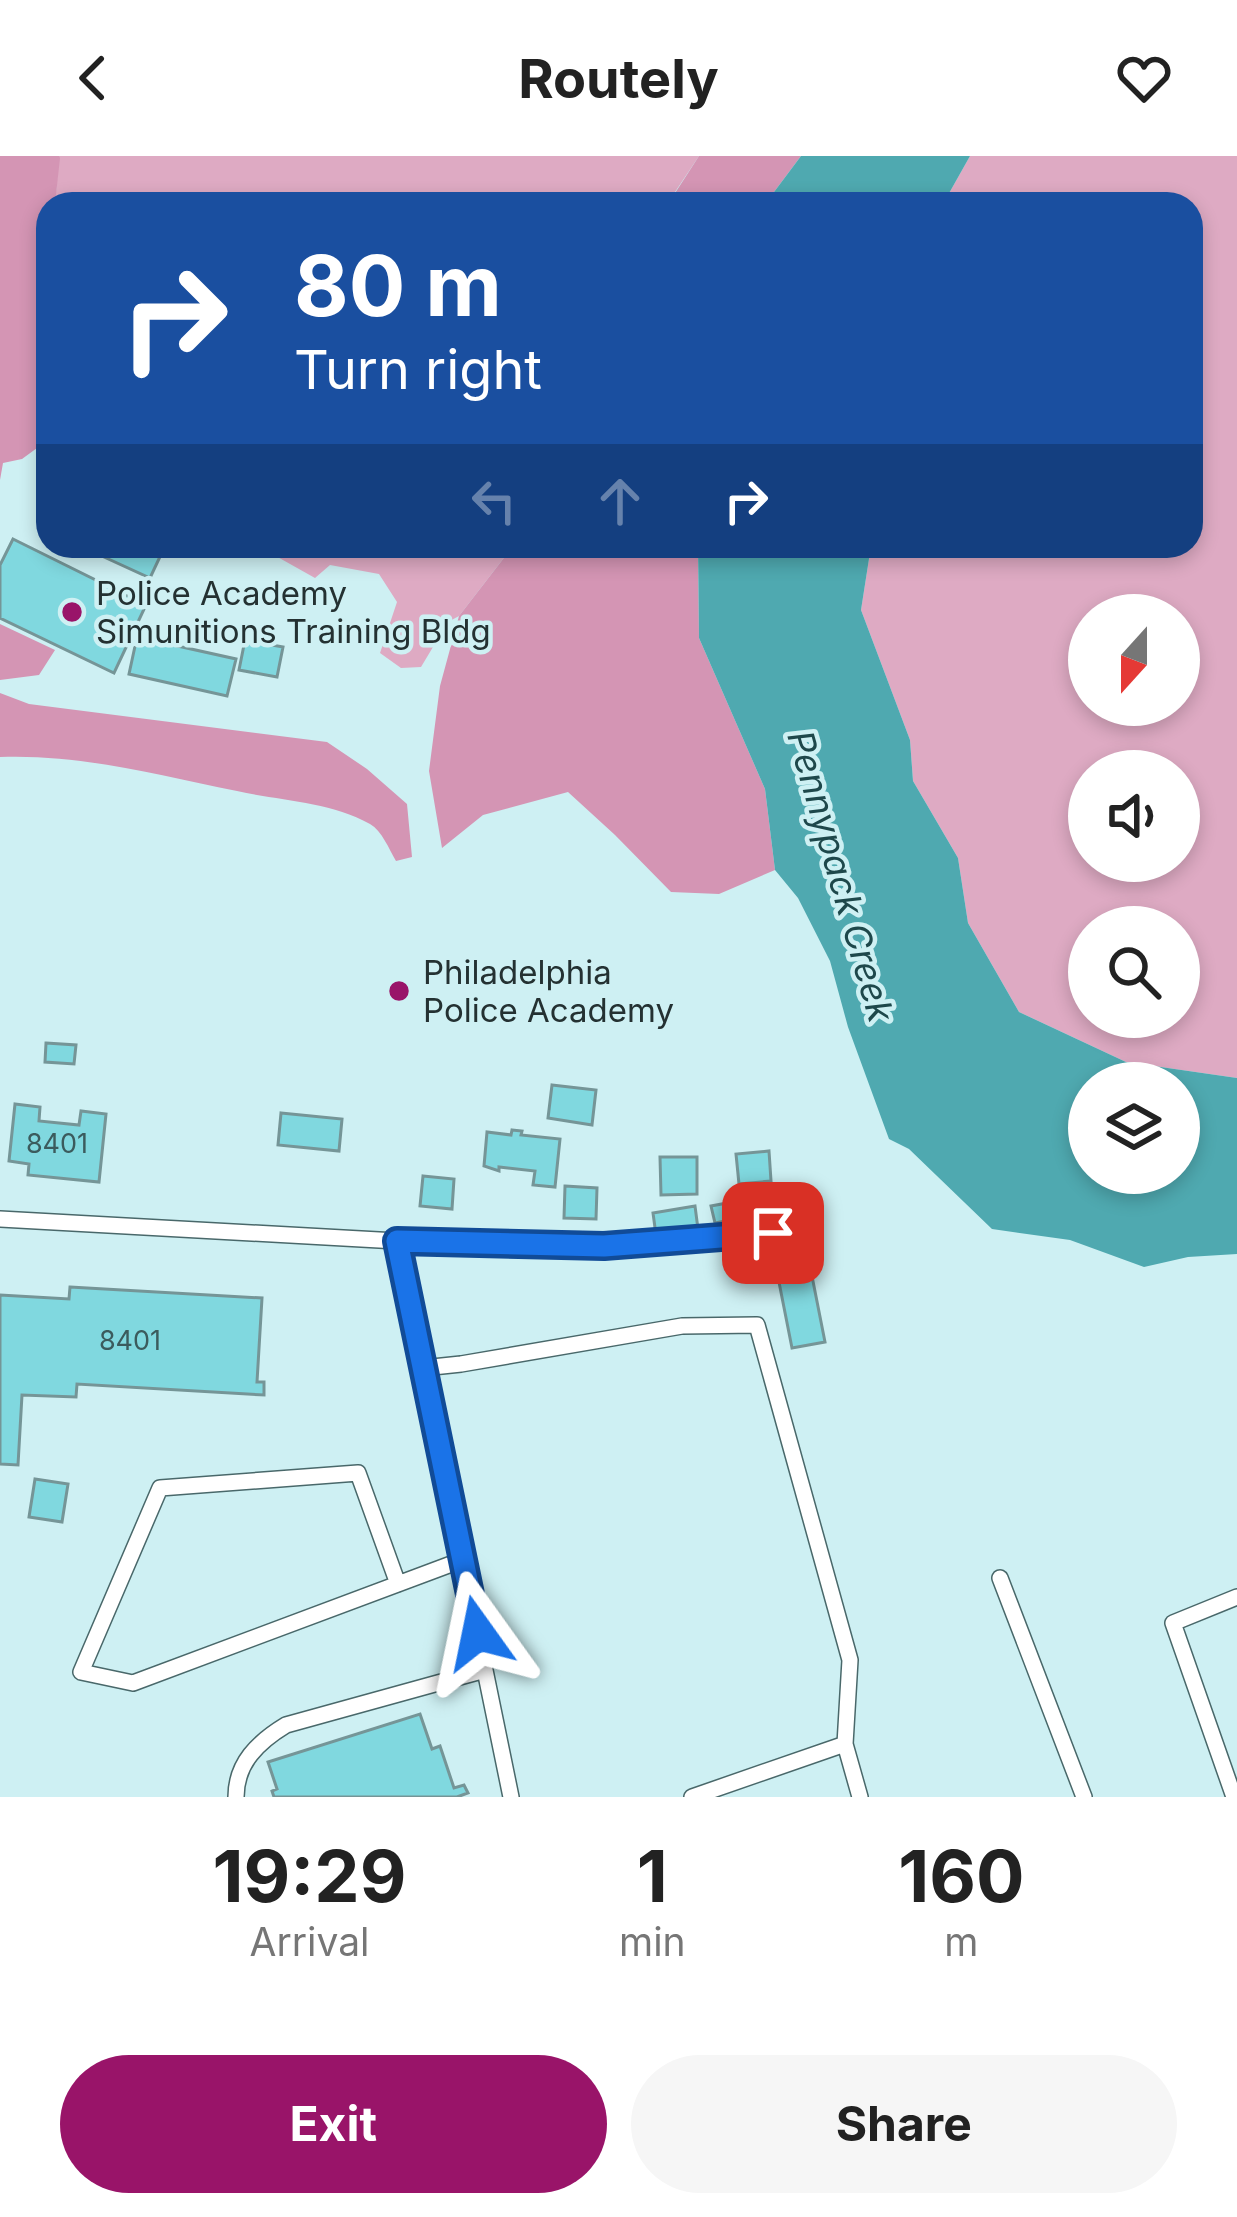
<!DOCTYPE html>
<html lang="en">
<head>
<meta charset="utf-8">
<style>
  :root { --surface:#fff; --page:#f6f6f6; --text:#222; --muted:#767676; --accent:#991469 }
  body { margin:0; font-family:Inter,sans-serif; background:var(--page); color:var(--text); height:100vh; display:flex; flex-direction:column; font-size:45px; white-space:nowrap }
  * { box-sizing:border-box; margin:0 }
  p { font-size:39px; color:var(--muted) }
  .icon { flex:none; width:66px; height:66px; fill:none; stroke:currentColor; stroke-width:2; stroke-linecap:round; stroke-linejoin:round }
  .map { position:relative; height:1641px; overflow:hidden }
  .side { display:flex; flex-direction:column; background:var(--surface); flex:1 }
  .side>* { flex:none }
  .banner { position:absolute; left:36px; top:36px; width:1167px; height:366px; border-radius:36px; box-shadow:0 6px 18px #0003; background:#1a4fa0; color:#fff; overflow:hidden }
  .needle { width:78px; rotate:201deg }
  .controls { position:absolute; left:1068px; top:438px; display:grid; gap:24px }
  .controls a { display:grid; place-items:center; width:132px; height:132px; border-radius:50%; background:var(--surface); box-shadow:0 6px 18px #0003; font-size:60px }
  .pin { position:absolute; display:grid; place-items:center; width:102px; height:102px; color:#fff; margin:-51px; border-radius:24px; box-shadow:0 6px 18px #0006 }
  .me { position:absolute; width:132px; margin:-66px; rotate:348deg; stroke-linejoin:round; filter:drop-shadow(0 0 9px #0008) }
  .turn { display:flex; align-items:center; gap:42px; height:252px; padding:0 60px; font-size:54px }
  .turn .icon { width:156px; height:156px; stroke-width:2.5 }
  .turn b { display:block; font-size:84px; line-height:102px }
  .lanes { display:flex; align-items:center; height:114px; padding:0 60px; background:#0003; justify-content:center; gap:60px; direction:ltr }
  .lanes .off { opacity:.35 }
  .eta { display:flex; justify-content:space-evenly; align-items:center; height:204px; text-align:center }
  .eta b { font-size:72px; font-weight:700; line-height:84px }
  .primary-button { display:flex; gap:24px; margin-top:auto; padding:24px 60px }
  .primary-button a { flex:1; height:138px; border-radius:72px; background:var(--accent); color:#fff; font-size:48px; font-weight:700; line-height:138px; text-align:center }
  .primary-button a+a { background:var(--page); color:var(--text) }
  header { display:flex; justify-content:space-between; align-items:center; height:156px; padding:0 60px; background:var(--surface); font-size:54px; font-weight:700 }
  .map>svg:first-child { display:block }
  .green { fill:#deaac3; fill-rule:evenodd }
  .forest { fill:#d495b4 }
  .water { fill:#4fa9b0; fill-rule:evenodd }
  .building { fill:#80d8df; stroke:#759597; stroke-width:3 }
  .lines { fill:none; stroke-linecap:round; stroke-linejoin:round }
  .service-casing { stroke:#49686a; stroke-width:18 }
  .service { stroke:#fff; stroke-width:15 }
  .route-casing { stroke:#114b97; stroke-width:30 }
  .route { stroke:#1a73e8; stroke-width:21 }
  .poi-dot { fill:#991469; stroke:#cef0f3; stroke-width:4.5 }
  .labels { text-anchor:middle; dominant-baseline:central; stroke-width:9; stroke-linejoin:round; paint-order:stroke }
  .number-label { font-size:27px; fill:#3b5b5d }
  .poi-label { font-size:33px; fill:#243132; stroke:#cef0f3; text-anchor:start }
  .water-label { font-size:36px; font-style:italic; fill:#1e484b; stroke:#cef0f3 }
</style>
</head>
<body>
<header><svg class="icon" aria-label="back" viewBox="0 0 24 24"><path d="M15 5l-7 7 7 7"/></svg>Routely<svg class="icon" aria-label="heart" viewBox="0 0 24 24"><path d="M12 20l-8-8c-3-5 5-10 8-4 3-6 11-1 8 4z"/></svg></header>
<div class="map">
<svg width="1237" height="1641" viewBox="0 0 1237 1641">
  <rect width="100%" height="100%" fill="#cef0f3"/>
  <path class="green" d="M59,0h640l-32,48h-612z
    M970,0h267v922l-111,-16 -107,-50 -51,-89 -10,-65 -45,-77 -3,-41 -49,-130 10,-64h320v-342h-248zM1089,459h90v90h-90zM1089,615h90v90h-90zM1089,771h90v90h-90z
    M258,390h255l-54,70 -11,6 -27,45 -20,1 -21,-15 17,-51 -18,-28 -49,-9 -15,13z"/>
  <path class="forest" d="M0,0h59l1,2 -5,46h-7v56l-9,78 9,15v87l-26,19 -19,4 -3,17z
    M699,0h102l-36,48h-97z
    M513,390h185l1,92 66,151 10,81 -56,24 -48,-2 -56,-57 -47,-43 -85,23 -41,33 -13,-77 11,-85 19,-70z
    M0,468l55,26 -16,25 -39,5z
    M0,537l29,11 298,38 40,27 40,35 5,53 -16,4c-7,-12 -14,-30 -26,-37 -41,-23 -89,-23 -133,-33 -79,-16 -156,-37 -237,-34z"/>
  <path class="water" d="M801,0h169l-27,48h-178z
    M698,390h173l-10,64 49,130 3,41 45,77 10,65 51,89 107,50 111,16v176l-49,3 -44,10 -74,-27 -78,-11 -83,-80 -20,-10 -41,-112 -18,-66 -32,-63 -23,-28 -10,-81 -66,-151zM1089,927h90v90h-90z"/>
  <path class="building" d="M13,383l133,66 -32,68 -114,-55v-53z
    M80,390h85l-15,32z
    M137,481l99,22 -9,37 -98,-22z
    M245,484l38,7 -6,30 -38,-7z
    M46,887l30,2 -2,19 -29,-2z
    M552,929l44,5 -4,35 -44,-7z
    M15,948l25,3 -1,14 40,4 2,-14 25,3 -7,68 -71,-7 1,-11 -20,-3z
    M281,957l61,6 -3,32 -61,-6z
    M512,974l10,1 -1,4 39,4 -5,48 -22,-2 2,-14 -36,-4v4l-15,-5 3,-34 24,3z
    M769,995l2,30 -32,3 -3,-30z
    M660,1001h37v37l-36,1z
    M423,1020l31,3 -2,30 -32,-3z
    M565,1030l32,2 -1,31 -32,-1z
    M770,1039l3,17 -58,11 -4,-17z
    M695,1050l3,23 -42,6 -3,-22z
    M809,1105l16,81 -33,6 -16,-81z
    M70,1131l192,11 -5,84h7v13l-187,-11 -1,13 -54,-2 -4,70 -18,-1v-169l69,4z
    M35,1323l33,5 -6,38 -33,-5z
    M420,1558l12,35 8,-3 14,42 10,-3 4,8 -11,4h-183l-2,-6 5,-2 -9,-27z"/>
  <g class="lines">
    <defs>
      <path id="service" d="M0,1063l397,22 207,5 169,-13
        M397,1085l114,556
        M423,1212l38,-4 221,-38 75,-1 93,335 -5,84
        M1000,1422l84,219
        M398,1428l-40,-111 -198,15 -79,184 52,11 329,-123
        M236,1641c0,-34 22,-55 50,-72l199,-55
        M692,1641l153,-53 15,53
        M1234,1641l-61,-174 64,-26"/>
    </defs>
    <use href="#service" class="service-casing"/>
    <use href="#service" class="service"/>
  </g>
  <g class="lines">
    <defs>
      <path id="route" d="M478,1477l-81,-392 207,5 169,-13"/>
    </defs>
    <use href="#route" class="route-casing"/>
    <use href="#route" class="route"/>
  </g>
  <g class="poi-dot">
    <circle cx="72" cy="456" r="12"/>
    <circle cx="399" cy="835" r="12"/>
  </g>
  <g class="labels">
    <g class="number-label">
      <text x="57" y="987">8401</text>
      <text x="130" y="1184">8401</text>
    </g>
    <g class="poi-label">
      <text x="96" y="437">Police Academy<tspan x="96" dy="38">Simunitions Training Bldg</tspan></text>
      <text x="423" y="816">Philadelphia<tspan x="423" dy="38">Police Academy</tspan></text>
    </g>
    <g class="water-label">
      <text transform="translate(841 720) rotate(74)">Pennypack Creek</text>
    </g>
  </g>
</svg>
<div class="controls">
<a><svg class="needle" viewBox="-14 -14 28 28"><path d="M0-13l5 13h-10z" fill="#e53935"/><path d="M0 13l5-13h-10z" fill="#767676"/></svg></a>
<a><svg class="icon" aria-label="sound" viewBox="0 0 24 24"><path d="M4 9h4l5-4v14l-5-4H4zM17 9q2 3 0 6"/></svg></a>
<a><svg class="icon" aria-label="search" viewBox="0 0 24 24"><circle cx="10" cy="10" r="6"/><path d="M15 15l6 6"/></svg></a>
<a><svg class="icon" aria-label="layers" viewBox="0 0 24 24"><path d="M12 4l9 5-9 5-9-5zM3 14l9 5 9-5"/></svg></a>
</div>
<div class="pin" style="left:773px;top:1077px;background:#d93025"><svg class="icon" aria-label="arrive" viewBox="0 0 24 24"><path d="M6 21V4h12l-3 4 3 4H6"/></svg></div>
<svg class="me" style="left:478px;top:1477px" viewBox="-20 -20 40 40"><path d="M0-17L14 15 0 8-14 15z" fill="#1a73e8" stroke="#fff" stroke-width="4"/></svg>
<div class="banner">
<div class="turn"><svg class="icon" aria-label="right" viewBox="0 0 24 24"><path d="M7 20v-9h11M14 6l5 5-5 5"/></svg><div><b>80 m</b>Turn right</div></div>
<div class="lanes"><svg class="icon off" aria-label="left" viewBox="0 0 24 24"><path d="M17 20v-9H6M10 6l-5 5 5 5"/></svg><svg class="icon off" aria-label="ahead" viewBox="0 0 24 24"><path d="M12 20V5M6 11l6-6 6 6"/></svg><svg class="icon" aria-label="right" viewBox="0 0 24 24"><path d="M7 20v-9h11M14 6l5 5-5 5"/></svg></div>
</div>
</div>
<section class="side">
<div class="eta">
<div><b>19:29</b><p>Arrival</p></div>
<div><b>1</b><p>min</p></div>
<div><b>160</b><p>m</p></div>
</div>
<div class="primary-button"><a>Exit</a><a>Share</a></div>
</section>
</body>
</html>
